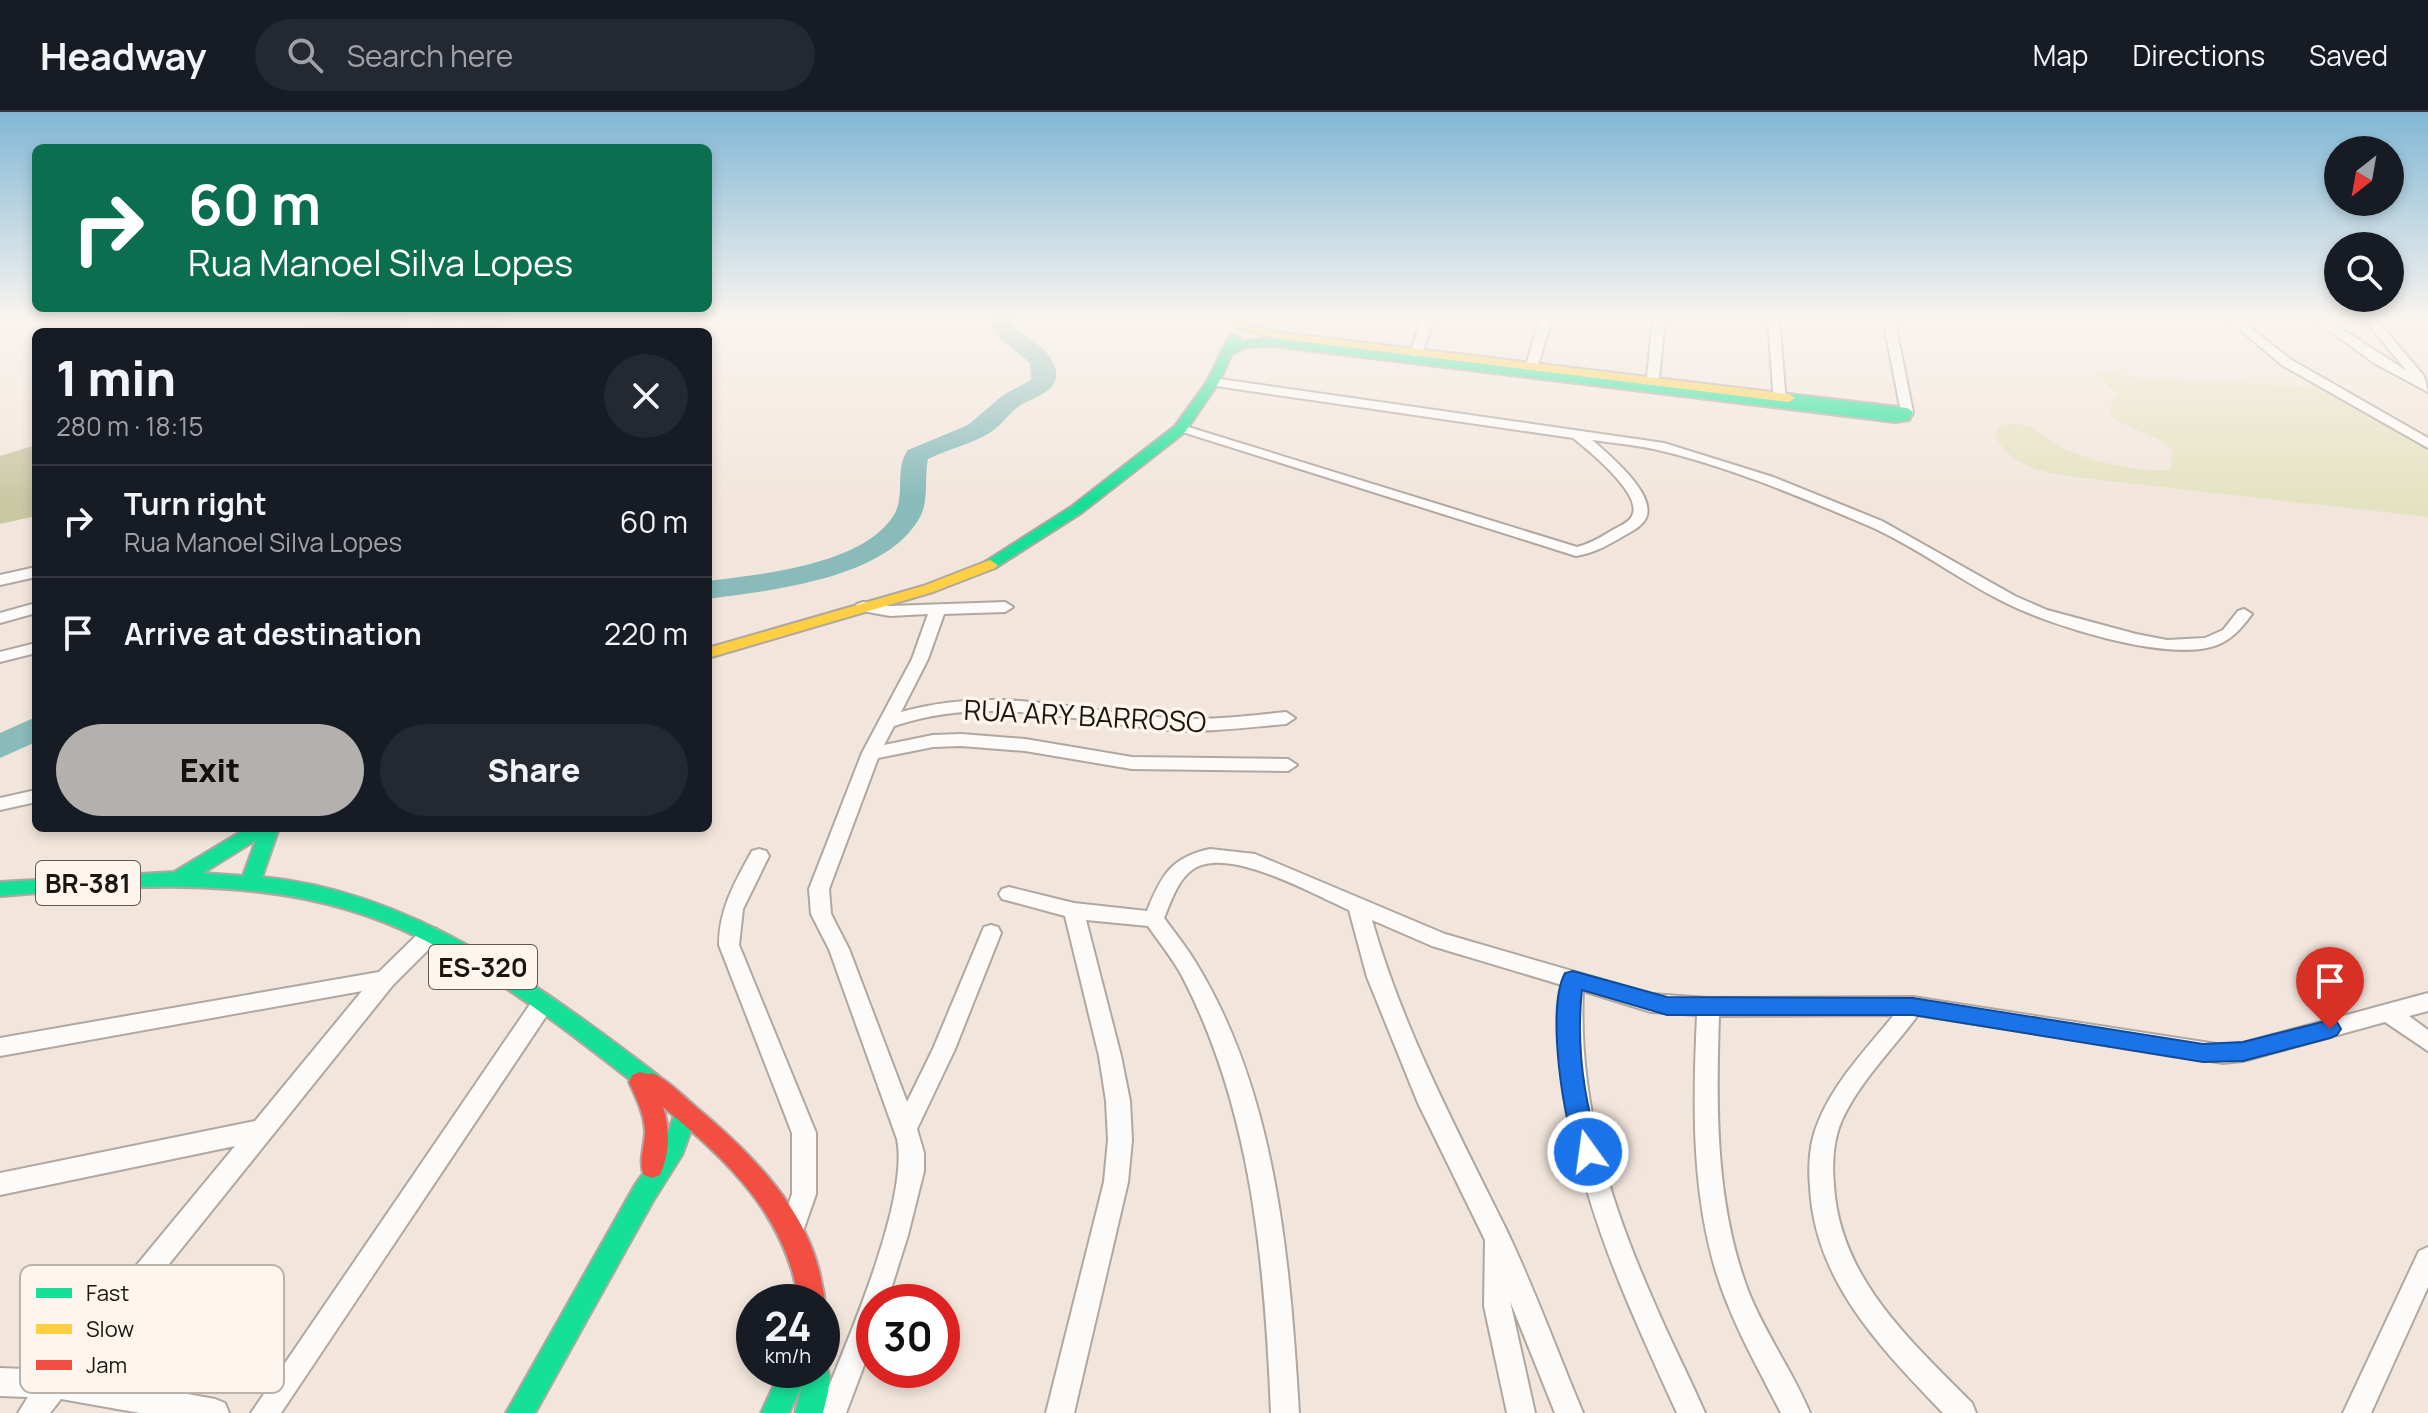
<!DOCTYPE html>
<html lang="en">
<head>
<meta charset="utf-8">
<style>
  :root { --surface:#171b24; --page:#242831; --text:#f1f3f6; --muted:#9ea1a6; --line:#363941; --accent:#b3b0ae }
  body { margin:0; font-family:Manrope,sans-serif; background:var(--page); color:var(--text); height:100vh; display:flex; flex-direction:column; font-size:30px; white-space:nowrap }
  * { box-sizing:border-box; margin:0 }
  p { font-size:26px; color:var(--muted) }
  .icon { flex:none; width:44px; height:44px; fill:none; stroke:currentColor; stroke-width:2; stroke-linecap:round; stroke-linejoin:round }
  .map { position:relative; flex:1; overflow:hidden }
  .drawer { position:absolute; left:32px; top:216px; width:680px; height:504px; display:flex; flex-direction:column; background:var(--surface); border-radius:12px; box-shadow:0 4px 12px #0003 }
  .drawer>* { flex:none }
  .hud { position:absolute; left:32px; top:32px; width:680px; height:168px; border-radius:12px; box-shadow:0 4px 12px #0003; background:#0b6e4f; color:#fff; overflow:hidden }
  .needle { width:52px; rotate:211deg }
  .buttons { position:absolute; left:2324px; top:24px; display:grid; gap:16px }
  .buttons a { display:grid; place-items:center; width:80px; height:80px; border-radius:50%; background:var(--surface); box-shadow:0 4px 12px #0003; font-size:40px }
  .speed { position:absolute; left:736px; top:1172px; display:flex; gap:16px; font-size:40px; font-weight:700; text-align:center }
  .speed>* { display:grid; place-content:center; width:104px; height:104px; border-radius:50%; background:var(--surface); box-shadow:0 4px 12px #0003; line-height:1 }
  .speed small { font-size:20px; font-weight:400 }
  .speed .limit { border:12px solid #d22; background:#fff; color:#111 }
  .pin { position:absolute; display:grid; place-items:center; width:68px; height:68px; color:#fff; margin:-82px -34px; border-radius:50% 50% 50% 0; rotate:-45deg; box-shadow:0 0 8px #0007 }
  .pin .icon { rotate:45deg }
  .me { position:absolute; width:88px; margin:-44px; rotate:346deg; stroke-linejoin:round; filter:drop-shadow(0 0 6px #0008) }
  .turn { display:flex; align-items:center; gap:28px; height:168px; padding:0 24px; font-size:36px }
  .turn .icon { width:104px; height:104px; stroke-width:2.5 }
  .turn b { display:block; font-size:56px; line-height:68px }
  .round { display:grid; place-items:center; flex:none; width:84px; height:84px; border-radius:42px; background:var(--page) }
  .headline { display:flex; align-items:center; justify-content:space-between; height:136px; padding:0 24px }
  h1 { font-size:48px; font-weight:800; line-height:60px }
  .cta { display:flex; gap:16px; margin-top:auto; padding:16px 24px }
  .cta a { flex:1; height:92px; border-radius:48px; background:var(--accent); color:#111; font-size:32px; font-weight:800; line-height:92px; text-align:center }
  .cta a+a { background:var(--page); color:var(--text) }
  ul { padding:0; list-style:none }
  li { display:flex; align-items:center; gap:24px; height:112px; padding:0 24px; border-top:2px solid var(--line) }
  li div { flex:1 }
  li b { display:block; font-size:30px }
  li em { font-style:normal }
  header { display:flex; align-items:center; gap:48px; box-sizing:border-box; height:112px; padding:0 40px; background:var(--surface); border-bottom:2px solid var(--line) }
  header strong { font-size:38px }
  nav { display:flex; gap:44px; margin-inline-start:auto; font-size:28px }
  .search { width:560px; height:72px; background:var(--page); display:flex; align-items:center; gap:20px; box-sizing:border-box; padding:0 28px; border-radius:44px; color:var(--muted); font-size:30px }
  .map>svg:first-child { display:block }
  .green { fill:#e4e3c1 }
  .forest { fill:#c9c8a4 }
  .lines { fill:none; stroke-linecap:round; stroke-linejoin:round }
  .river { fill:#88bbb9; fill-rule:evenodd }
  .street-casing { stroke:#b0a7a0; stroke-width:4 }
  .fast-casing { stroke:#b0a7a0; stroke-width:4 }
  .slow-casing { stroke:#b0a7a0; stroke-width:4 }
  .jam-casing { stroke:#b0a7a0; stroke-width:4 }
  .street { fill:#fdfbfa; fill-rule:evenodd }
  .fast { fill:#16e098; fill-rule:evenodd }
  .slow { fill:#ffcf43; fill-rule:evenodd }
  .jam { fill:#f24e42; fill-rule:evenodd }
  .route { fill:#1a73e8; stroke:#114b97; stroke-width:2 }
  .labels { text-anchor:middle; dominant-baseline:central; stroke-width:7; stroke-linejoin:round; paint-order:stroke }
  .shield { fill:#fdf5ee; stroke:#605953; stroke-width:2 }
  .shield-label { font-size:26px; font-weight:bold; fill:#1d1610 }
  .street-label { font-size:28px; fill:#1d1610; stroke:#fdf5ee }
  .key { fill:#fdf5ee; stroke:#bab2ab; stroke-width:2 }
  .key-label { font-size:22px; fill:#1d1610 }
</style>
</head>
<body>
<header>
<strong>Headway</strong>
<div class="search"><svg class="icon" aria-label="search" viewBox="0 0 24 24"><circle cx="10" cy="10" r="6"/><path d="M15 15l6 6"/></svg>Search here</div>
<nav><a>Map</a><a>Directions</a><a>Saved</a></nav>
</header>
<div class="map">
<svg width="2428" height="1301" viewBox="0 0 2428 1301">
  <rect width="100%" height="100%" fill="#f2e6dc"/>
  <path class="green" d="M2101,259l41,7 179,9 107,64v66l-346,-39c-36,-6 -68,-8 -87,-42l4,-10c39,-9 42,15 73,26 30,12 66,20 98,18l2,-21c-17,-16 -42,-18 -61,-33v-13l6,-9 -20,-19z"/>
  <path class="forest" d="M344,206h68l-7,14h-123z
    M435,206h74c-7,13 -23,14 -36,14l1,-5 -12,-6 -35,9z
    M36,333v71l-36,8v-68z"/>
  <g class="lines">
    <path class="river" d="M994,206h20v9c15,13 38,23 42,44 3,23 -26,26 -38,36 -10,7 -16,18 -27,25 -19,12 -43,17 -63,27 -4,18 1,39 -7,56 -32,64 -149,75 -213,84v-18c54,-7 155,-16 186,-66 12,-20 0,-46 14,-65l60,-25 35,-30 28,-15 -1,-17 -31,-26 -8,-11z
      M36,605v25l-36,16v-25z"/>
    <defs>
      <path id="street" d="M1422,206h12l-13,39 -6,4 -6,-4z
        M1540,206h12l-16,54 -6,4 -6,-4z
        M1653,206h12l-7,69 -6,4 -6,-4z
        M1768,206h11l7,85 -6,4 -6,-4z
        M1883,206h11l19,94 -1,3 -11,-3z
        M2226,206h12l52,41 138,79v10l-146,-83z
        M2312,206h13l82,53 -44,-53h12l49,58 4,16 -54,-29z
        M1213,266l451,65 109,34 109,44 133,75 32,14 89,24 31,6 38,-2 18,-8 15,-19 6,-2 8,5c-11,15 -22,28 -41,33 -50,13 -159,-21 -205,-44 -47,-23 -89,-56 -137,-77 -68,-29 -139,-59 -211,-76 -21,-5 -44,-7 -66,-10 16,14 65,54 54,78 -4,8 -12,12 -19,16 -17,10 -32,19 -51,22l-403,-127 12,-3 392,121c12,-3 23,-9 34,-16 6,-4 18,-8 21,-15 12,-21 -44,-66 -59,-78l-364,-53 -2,-3z
        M36,455v10l-36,8v-10z
        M863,490l27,4 115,-4 8,5 -8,5 -61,2 -16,45 -27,53c98,-27 171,-1 268,6 39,3 78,-2 117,-6l9,6 -9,6c-39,3 -78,9 -117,6 -98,-8 -178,-36 -275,-4l-10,19 49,-10 28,-1 64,5 107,18 156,2 9,6 -9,6 -156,-2 -107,-18 -64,-5 -28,1 -55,11 -49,131 2,25 18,35 58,153 26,-53 51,-122 7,-2 7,2 3,6 -46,116 -38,80 7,24v18l-16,64 -21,67h-13v37l-28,74h-28c25,-62 92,-212 79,-274l-68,-190 -18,-35 -2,-25 53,-136 50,-94 16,-45 -38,2 -33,-6 -2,-3 2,-3z
        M36,491v10l-36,10v-10z
        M36,531v10l-36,9v-10z
        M36,678v12l-36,8v-12z
        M759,737l7,2 3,5 -26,53 -4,36 77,188v61l-15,43 -9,4 -9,-4 -3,-8 12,-35v-61l-73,-188c0,-36 16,-63 33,-94z
        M1210,737l45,5 190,80 206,60 57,4 205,-1 310,48 20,-2 185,-50v18l-19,5 19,14v21l-43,-29 -142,39 -20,2 -305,-48c-25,34 -58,66 -76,105 -9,20 -10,45 -8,66 6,93 77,155 138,217l4,10h-33c-62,-65 -129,-132 -133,-227 -2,-22 0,-46 9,-66 17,-40 48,-72 75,-105l-175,1c-3,92 -4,189 30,277 17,42 44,79 61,120h-29c-23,-45 -49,-90 -64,-138 -26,-84 -24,-173 -20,-260l-46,-3 -68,-21c-5,110 27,212 71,311 16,38 35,74 51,111h-28c-65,-142 -124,-268 -115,-428l-130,-39 -60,-26c31,109 83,206 133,307 29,60 52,124 78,186h-28l-45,-112 25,112h-28l-23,-107 1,-66 -67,-137 -51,-126 -18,-67c-35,-15 -123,-66 -157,-40 -15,11 -21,32 -28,48 11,15 23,30 32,45 81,132 94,299 103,450h-28c-6,-148 -19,-303 -89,-437 -9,-17 -23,-34 -34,-50l-62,-6 35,136 9,45 2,39 -4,42 -54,231h-28l58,-231 4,-42 -2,-39 -7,-45 -34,-140 -63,-17 -3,-5 3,-5 7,-2 65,16 73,8c14,-35 24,-54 63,-62z
        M430,815l7,2 3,6 -3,6 -44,44 -313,390 135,24 10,4 4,10h-89l-79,-14 -11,14h-32l10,-16 -28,-1v-28l50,2 185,-224 -235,49v-22l255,-52 107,-130 -362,65v-18l379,-66 44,-43z
        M543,882l8,3 3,6 -3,6 -270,404h-30l284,-416z
        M2428,1135v40l-57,126h-28l76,-162z"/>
      <path id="fast" d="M1234,222l6,4 -2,4 34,-4 513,63 -2,-3 6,-4 118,14 6,4 -4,8 -14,2 -623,-76 -26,1 -14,7 -13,28 -34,50 -104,81 -86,55h-10v-6l86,-55 104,-81 32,-44 21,-44z
        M247,716h32l-17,49c151,14 280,110 397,199l3,7 -3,7 -8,3 -8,-3c-86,-67 -188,-149 -294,-180 -113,-34 -232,-23 -349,-14v-14l174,-10zM256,728l-13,36 -40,-3z
        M685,992l8,3 4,7 -15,41 -29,46 -118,212h-29l129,-228 29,-41 13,-37z
        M822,1247c13,16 5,36 1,54h-28l7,-28 -13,28h-28l20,-43h41z"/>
      <path id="slow" d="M1239,210l36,10 514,62 6,4 -6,4 -515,-64 -39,-11v-4z
        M990,448l8,5 -3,3 -62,24 -225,66v-10l215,-62z"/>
      <path id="jam" d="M640,960c7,3 11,0 18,4 13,7 26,21 38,31 55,46 114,104 126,178 2,9 4,16 0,24v-7h-23c-13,-87 -71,-141 -136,-195 7,22 7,46 -3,68l-8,3 -8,-3c-6,-13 1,-30 1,-44 -1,-18 -9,-33 -16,-49l3,-7z"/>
    </defs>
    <use href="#street" class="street-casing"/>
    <use href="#fast" class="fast-casing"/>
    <use href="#slow" class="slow-casing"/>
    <use href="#jam" class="jam-casing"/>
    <use href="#street" class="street"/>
    <use href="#fast" class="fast"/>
    <use href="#slow" class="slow"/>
    <use href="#jam" class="jam"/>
  </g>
  <linearGradient id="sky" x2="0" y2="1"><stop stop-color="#81b7d5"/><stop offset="0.53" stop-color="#f9f4ef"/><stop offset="1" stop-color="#f9f4ef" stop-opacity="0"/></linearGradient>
  <rect width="2428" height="388" fill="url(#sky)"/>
  <path class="route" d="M1573,859l94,26 246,1 290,46 40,-2 87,-22 7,2 4,7 -4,6 -7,3 -87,23 -40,1 -290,-47h-246l-85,-25c-6,54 2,110 18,162l-3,7 -9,3 -9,-3c-16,-36 -33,-151 -14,-186z"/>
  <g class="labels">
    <g class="shield">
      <rect x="36" y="749" width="104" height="44" rx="6"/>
      <rect x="429" y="833" width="108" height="44" rx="6"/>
    </g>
    <g class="shield-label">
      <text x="88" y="771">BR-381</text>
      <text x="483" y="855">ES-320</text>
    </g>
    <g class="street-label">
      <text transform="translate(1085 603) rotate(3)">RUA ARY BARROSO</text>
    </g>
  </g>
  <rect x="20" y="1153" width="264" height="128" rx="12" class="key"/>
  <rect x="36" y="1176" width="36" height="10" fill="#16e098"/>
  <rect x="36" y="1212" width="36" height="10" fill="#ffcf43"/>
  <rect x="36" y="1248" width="36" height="10" fill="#f24e42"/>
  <g class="key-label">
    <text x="86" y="1189">Fast</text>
    <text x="86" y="1225">Slow</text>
    <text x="86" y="1261">Jam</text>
  </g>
</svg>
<div class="buttons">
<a><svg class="needle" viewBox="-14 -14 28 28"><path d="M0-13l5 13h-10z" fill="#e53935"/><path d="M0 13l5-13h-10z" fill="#9ea1a6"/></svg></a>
<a><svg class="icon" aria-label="search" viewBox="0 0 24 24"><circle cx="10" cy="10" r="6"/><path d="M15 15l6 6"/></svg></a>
</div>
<div class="speed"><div>24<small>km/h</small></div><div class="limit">30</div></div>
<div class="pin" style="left:2330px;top:917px;background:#d93025"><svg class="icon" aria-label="arrive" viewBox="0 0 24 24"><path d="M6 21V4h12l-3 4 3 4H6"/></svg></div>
<svg class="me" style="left:1588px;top:1040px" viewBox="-20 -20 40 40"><circle r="17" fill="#1a73e8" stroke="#fff" stroke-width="3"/><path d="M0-11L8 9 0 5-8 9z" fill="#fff"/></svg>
<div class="hud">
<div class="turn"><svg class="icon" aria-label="right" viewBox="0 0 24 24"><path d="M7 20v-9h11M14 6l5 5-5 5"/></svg><div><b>60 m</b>Rua Manoel Silva Lopes</div></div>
</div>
<section class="drawer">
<div class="headline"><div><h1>1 min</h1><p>280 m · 18:15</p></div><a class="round"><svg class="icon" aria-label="close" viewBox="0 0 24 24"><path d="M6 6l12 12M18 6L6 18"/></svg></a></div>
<ul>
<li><svg class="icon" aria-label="right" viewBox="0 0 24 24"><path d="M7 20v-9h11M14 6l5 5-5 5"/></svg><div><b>Turn right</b><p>Rua Manoel Silva Lopes</p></div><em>60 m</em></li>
<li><svg class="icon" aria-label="arrive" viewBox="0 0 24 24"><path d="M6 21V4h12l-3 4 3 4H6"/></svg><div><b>Arrive at destination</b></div><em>220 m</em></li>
</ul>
<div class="cta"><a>Exit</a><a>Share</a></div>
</section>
</div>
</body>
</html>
